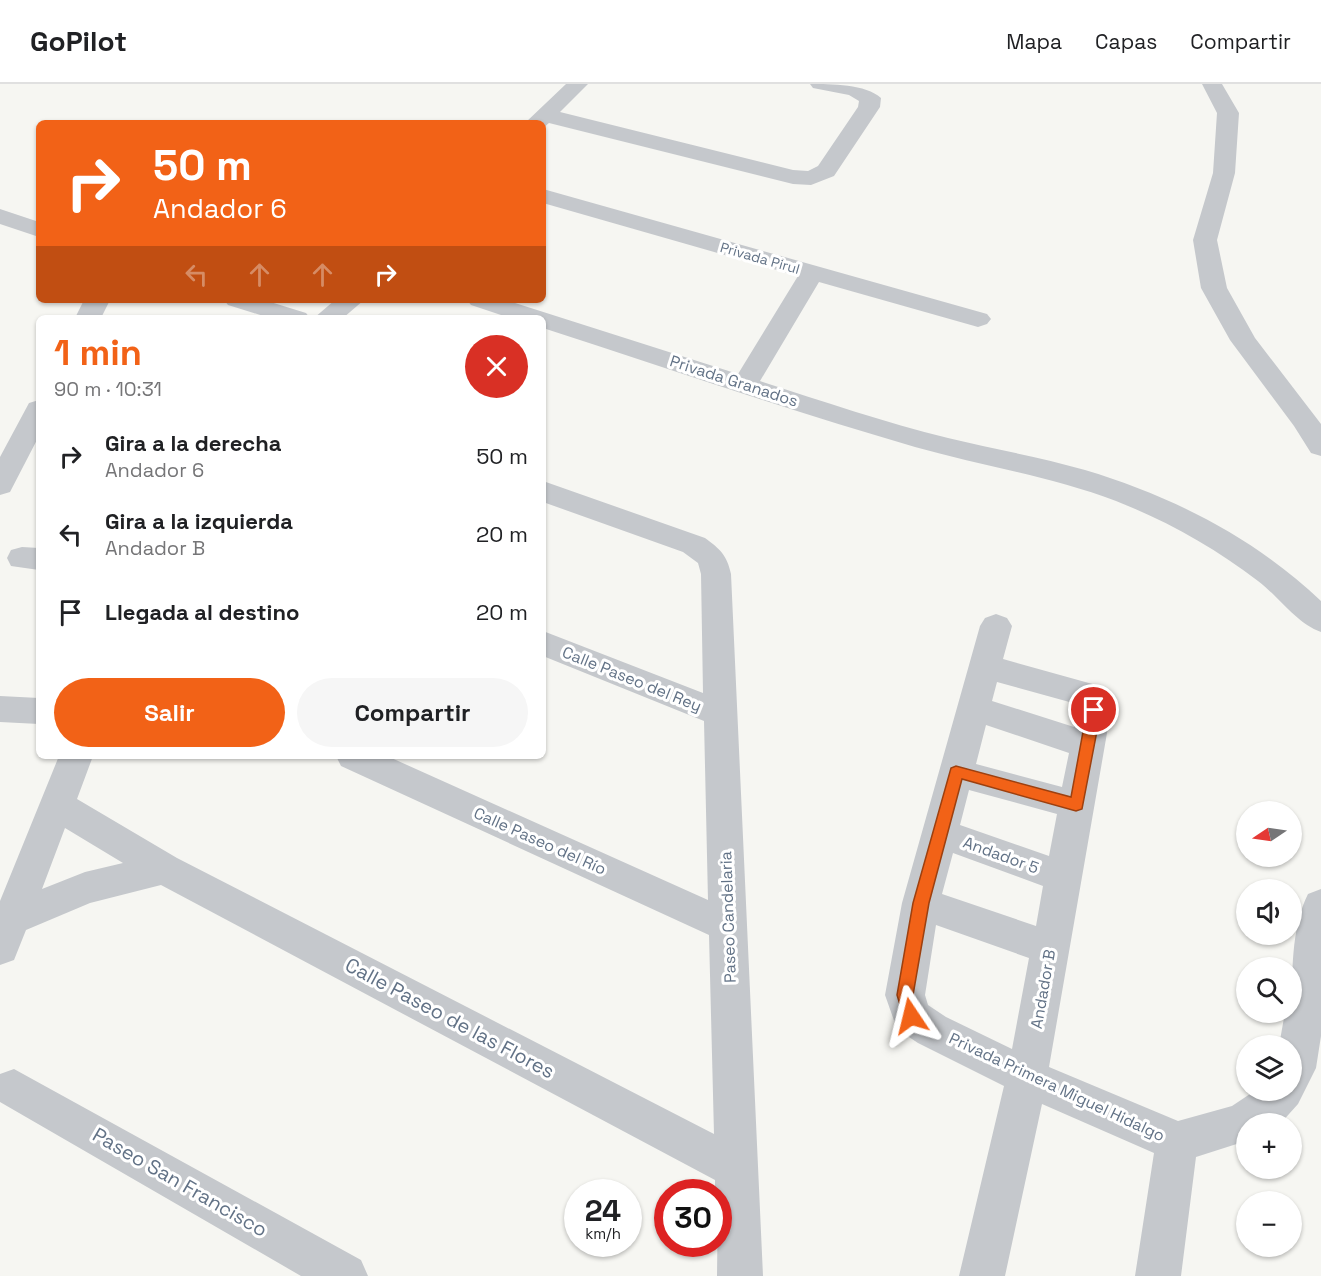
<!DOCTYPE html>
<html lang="es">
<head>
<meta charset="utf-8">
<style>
  :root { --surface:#fff; --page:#f6f6f6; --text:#202124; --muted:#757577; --line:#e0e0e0; --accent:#f26217 }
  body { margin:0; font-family:"Space Grotesk",sans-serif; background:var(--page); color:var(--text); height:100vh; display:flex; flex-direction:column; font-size:22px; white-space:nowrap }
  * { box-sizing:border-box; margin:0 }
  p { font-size:20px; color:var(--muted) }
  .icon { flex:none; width:33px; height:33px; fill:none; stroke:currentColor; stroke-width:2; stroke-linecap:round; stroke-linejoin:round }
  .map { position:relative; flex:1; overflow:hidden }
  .sheet { position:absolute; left:36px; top:231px; width:510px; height:444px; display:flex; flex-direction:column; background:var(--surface); border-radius:9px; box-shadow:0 2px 4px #0004 }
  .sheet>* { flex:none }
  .guide { position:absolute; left:36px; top:36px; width:510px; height:183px; border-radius:9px; box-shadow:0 2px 4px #0004; background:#f26217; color:#fff; overflow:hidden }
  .needle { width:39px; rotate:257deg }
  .tools { position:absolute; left:1236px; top:717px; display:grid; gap:12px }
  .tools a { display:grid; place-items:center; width:66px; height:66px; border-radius:50%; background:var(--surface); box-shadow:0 2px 4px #0004; font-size:30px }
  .speed { position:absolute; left:564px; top:1095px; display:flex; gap:12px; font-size:30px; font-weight:700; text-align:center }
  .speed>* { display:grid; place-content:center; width:78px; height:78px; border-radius:50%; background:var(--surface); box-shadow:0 2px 4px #0004; line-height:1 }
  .speed small { font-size:15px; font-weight:400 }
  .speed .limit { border:9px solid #d22; background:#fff; color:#111 }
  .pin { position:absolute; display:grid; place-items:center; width:51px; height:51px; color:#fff; margin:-26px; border:3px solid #fff; border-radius:50%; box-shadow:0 2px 6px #0007 }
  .me { position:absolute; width:66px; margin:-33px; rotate:350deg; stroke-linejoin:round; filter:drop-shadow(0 0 4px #0008) }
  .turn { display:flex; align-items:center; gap:21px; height:126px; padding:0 18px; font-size:27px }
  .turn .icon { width:78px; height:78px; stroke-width:2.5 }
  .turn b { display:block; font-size:42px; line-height:51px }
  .lanes { display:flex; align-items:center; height:57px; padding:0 18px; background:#0003; justify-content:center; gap:30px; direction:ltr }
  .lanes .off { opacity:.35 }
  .round { display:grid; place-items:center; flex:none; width:63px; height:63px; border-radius:32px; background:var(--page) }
  .overview { display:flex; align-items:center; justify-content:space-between; height:102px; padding:0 18px }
  h1 { font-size:36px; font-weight:700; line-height:45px; color:var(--accent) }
  .button { display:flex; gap:12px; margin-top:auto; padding:12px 18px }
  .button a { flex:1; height:69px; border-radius:36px; background:var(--accent); color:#fff; font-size:24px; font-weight:700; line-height:69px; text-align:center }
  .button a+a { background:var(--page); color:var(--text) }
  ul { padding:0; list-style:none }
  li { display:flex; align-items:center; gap:18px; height:78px; padding:0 18px }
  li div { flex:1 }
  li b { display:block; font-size:22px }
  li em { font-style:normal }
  header { display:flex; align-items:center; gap:36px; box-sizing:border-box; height:84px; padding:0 30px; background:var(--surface); border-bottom:2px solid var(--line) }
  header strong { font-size:28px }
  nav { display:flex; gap:33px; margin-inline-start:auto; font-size:21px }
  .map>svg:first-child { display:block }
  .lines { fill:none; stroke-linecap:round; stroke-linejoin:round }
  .minor { fill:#c5c8cc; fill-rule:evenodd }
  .route { fill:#f26217; stroke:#9d400f; stroke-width:1.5 }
  .labels { text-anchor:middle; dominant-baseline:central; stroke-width:6; stroke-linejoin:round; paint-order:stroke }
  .far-street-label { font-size:14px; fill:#627286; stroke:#fff }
  .street-label { font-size:16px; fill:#627286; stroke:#fff }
  .near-street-label { font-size:20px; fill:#627286; stroke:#fff }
</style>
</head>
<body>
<header>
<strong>GoPilot</strong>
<nav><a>Mapa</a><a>Capas</a><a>Compartir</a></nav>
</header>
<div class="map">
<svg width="1321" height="1192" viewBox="0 0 1321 1192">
  <rect width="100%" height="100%" fill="#f6f6f2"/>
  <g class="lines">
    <path class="minor" d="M566,0h22l-28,28 233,58 15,1 10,-5 40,-59 1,-6 -10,-6 -36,-7 -3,-4c21,0 56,0 71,14l-1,9 -46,69 -23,9 -18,-1 -244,-61 -6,5v-5h-18z
      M1202,0h20l17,29 -4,60 -18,67 10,48 28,50 66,86v32l-10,-3 -17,-27 -64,-86 -29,-52 -8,-48 20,-67 4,-60z
      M543,105l444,125 4,5 -4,5 -9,3 -159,-45 -59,99c62,20 124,41 188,57 45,11 92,19 137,32 87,26 170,68 236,131v31c-24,-8 -43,-36 -63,-51 -43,-33 -91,-60 -142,-80 -65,-25 -134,-35 -201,-54 -125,-36 -248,-79 -372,-119v-10h-33l-39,-13 -4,-5h39l232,74 60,-98 -255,-73z
      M0,125l39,13v15l-39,-13z
      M84,216h26l-9,18h-26z
      M224,216h40l42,13 4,5h-40l-42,-13z
      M335,216h29l-21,18h-29z
      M39,316v36l-29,56 -10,3v-38l29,-54z
      M543,397l162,57c15,11 22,17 26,36l32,702h-46l1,-84h-3v-12l-554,-295 -71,18 -64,27 -12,30 -14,5v-64l59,-145h34l-16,43 100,59 537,276 -5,-199 -368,-169 -5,-10h51l321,144 -4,-179 -161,-65v-25l160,62 -2,-119 -3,-11 -15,-11 -140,-50zM65,744l58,35 -38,9 -43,17z
      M22,463l17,1v22l-28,-4 -4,-8 4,-8z
      M996,530l11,4 5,8 -9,33 93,26 8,6 7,19 -62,357 129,54 54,-15 24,-16h36v-44h-13l6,-34h7c0,-38 -1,-84 16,-118l13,-5v147l-5,32 -18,36 -18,20h-34v17l-50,16 -15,119h-46l19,-123 -112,-49 -37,172h-46l45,-190 -86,-43 -21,-14 -12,-34 17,-92 78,-277 5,-8zM997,598l76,21 4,7 -3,17 -82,-26zM986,641l83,28 -7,34 -86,-23zM969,706l88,24 -8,42 -89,-31zM953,769l90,33 -7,40 -94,-32zM936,841l93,33 -17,91 -66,-32 -18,-12 -3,-10z
      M0,612l39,2v26l-39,-2z
      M14,985l347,191 7,16h-67l-301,-174v-28z"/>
  </g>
  <path class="route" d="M1094,621l7,5 -19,99 -6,2 -114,-32 -33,124 -16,92 6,21 -2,5 -6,2 -6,-2 -8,-26 16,-92 38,-135 5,-2 115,31 16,-87z"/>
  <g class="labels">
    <g class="far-street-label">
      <text transform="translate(760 174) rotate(16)">Privada Pirul</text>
    </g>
    <g class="street-label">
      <text transform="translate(734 297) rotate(18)">Privada Granados</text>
      <text transform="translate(632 595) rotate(22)">Calle Paseo del Rey</text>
      <text transform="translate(540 757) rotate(24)">Calle Paseo del Río</text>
      <text transform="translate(1001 771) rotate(20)">Andador 5</text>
      <text transform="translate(728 833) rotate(-92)">Paseo Candelaria</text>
      <text transform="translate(1043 905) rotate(-80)">Andador B</text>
      <text transform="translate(1057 1003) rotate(25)">Privada Primera Miguel Hidalgo</text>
    </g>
    <g class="near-street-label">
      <text transform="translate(450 934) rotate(28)">Calle Paseo de las Flores</text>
      <text transform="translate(180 1098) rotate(30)">Paseo San Francisco</text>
    </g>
  </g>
</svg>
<div class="tools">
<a><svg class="needle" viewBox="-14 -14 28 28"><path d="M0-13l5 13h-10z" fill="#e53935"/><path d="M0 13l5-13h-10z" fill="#757577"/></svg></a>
<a><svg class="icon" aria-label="sound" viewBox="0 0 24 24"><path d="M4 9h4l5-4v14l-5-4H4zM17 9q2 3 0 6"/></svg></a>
<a><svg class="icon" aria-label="search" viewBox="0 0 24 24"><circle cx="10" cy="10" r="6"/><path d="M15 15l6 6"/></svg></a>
<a><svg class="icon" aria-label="layers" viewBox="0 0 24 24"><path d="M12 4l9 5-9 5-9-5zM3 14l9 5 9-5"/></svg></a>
<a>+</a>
<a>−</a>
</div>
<div class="speed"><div>24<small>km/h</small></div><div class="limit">30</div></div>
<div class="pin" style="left:1094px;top:626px;background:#d93025"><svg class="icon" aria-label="arrive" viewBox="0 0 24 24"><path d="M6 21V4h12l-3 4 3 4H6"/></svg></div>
<svg class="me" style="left:911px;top:932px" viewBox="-20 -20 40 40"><path d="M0-17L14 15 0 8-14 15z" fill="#f26217" stroke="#fff" stroke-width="4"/></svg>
<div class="guide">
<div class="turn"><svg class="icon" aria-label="right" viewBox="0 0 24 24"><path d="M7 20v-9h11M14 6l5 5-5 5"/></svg><div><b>50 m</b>Andador 6</div></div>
<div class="lanes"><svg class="icon off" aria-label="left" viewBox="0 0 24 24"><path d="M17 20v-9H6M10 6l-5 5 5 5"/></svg><svg class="icon off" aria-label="ahead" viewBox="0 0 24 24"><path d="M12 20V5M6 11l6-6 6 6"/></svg><svg class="icon off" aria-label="ahead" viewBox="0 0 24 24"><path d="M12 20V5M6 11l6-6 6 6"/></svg><svg class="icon" aria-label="right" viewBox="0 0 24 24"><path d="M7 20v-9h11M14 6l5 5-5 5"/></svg></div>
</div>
<section class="sheet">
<div class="overview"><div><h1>1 min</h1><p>90 m · 10:31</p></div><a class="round" style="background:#d93025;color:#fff"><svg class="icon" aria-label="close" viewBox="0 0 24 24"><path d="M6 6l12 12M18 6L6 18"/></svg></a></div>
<ul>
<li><svg class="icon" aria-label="right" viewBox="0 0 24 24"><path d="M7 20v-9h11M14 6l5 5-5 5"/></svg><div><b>Gira a la derecha</b><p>Andador 6</p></div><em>50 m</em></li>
<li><svg class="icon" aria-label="left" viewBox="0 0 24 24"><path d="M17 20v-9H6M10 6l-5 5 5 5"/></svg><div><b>Gira a la izquierda</b><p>Andador B</p></div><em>20 m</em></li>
<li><svg class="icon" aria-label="arrive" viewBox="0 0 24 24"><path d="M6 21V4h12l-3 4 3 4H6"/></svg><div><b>Llegada al destino</b></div><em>20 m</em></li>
</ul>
<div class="button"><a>Salir</a><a>Compartir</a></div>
</section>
</div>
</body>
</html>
